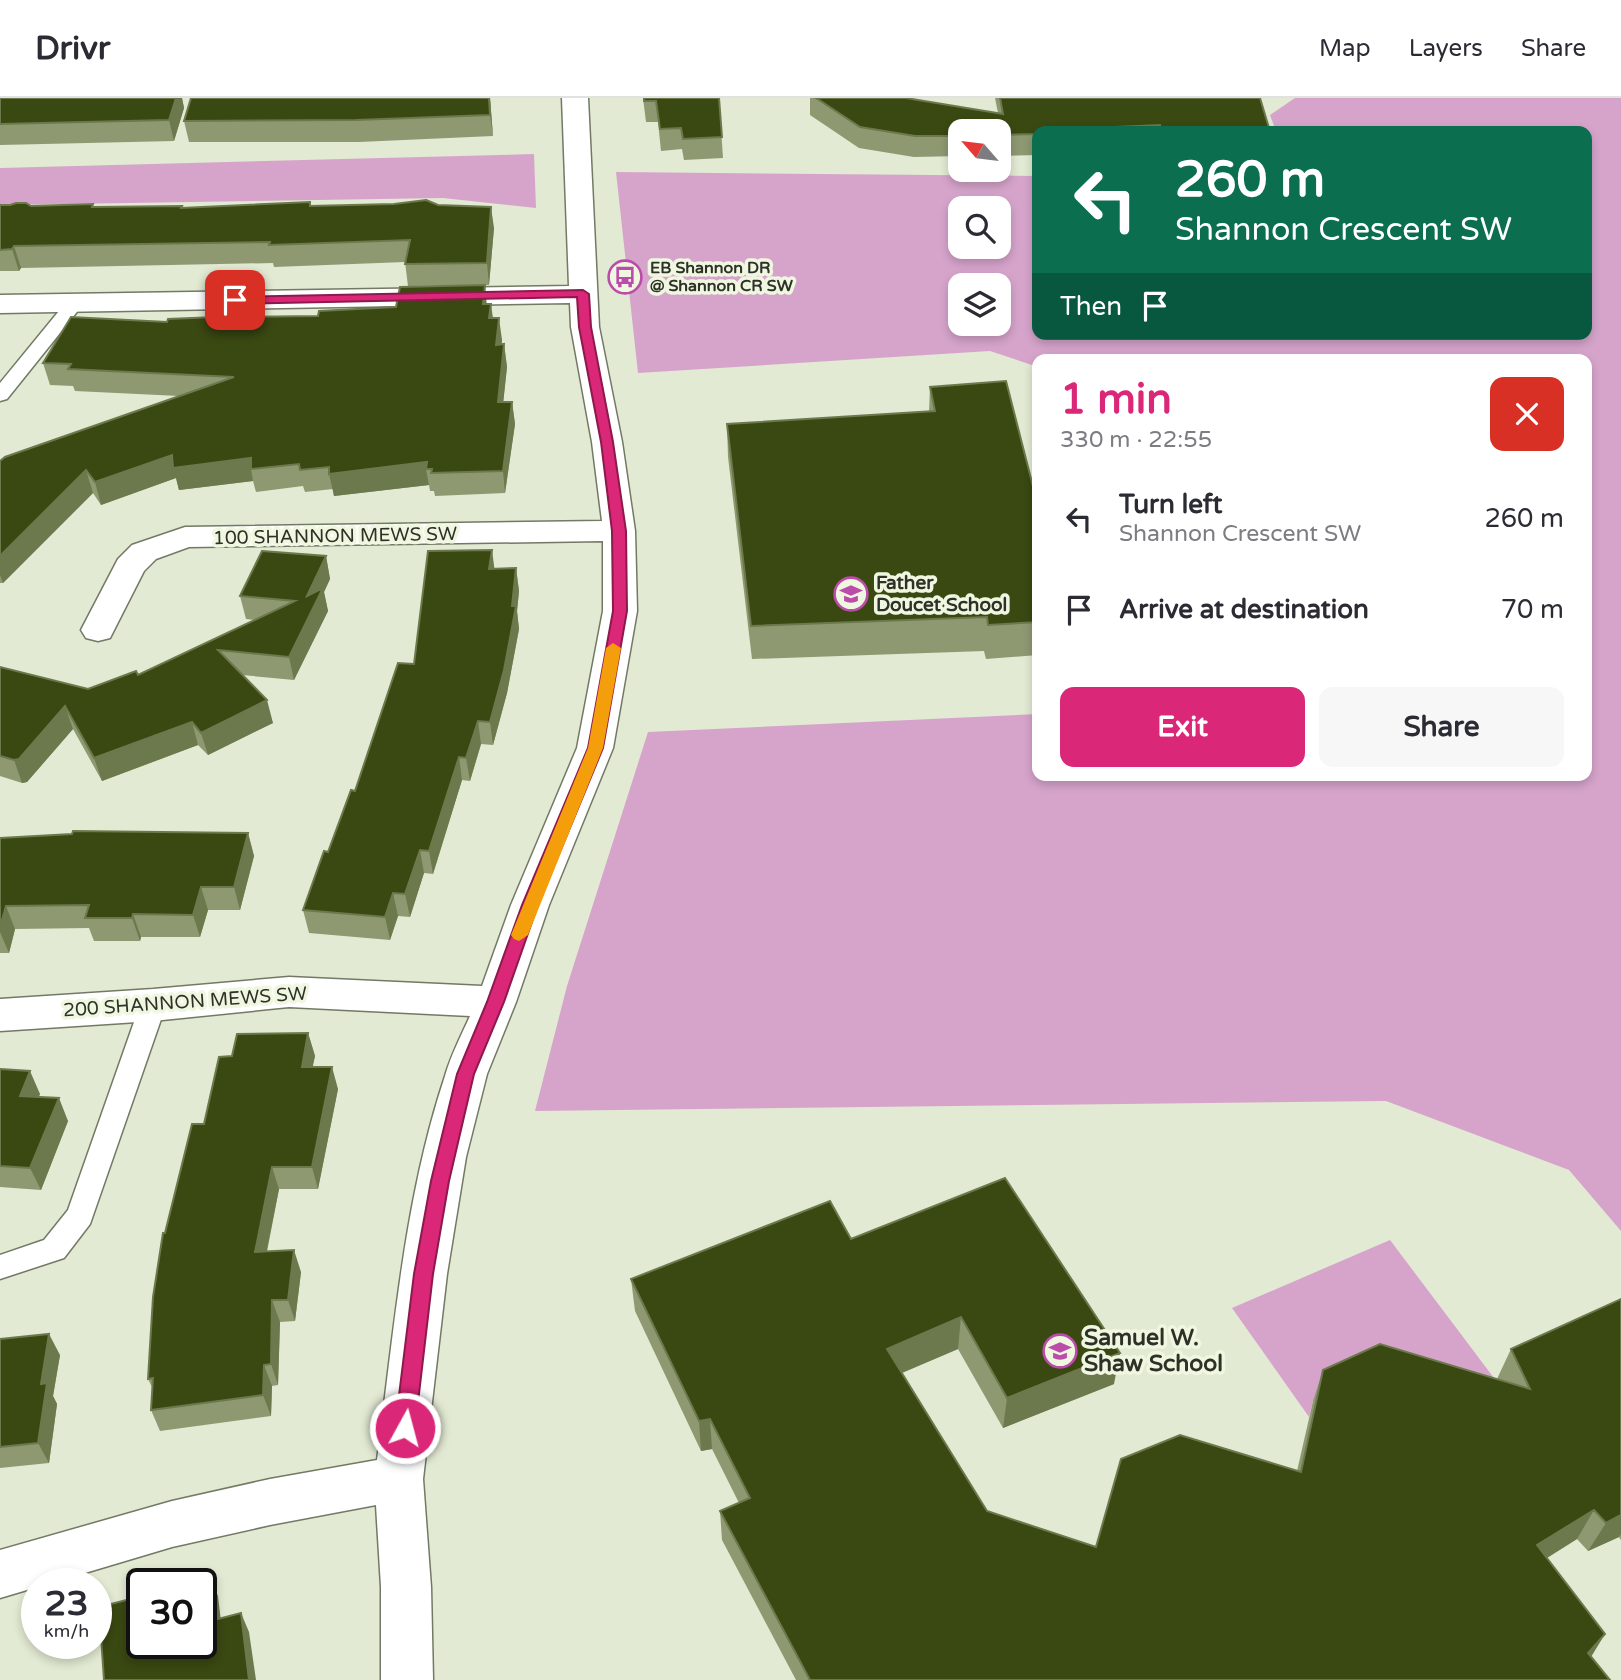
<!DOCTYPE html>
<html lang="en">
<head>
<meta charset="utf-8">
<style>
  :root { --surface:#fff; --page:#f7f7f7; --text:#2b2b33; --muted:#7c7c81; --line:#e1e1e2; --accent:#db2777 }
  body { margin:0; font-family:"Varela Round",sans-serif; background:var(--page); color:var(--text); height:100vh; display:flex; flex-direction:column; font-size:26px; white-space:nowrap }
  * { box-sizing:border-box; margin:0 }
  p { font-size:23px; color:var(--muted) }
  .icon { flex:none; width:38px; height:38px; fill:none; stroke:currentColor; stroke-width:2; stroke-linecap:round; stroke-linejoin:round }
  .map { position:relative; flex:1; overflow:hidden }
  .panel { position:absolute; left:1032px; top:256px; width:560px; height:427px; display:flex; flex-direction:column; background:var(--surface); border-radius:14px; box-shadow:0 4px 10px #0003 }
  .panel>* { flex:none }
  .guide { position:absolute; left:1032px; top:28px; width:560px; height:214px; border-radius:14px; box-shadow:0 4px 10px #0003; background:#0b6e4f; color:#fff; overflow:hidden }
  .needle { width:46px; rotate:298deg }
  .fabs { position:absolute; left:948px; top:21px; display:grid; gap:14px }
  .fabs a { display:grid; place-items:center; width:63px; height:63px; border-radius:14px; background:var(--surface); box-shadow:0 4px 10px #0003; font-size:35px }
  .speed { position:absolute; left:21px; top:1470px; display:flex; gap:14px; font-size:35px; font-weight:700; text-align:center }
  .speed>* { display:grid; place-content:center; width:91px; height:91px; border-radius:50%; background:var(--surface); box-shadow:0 4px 10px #0003; line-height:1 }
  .speed small { font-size:18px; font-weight:400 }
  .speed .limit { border:4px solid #111; border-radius:10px; background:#fff; color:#111 }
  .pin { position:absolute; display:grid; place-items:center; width:60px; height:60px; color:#fff; margin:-30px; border-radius:14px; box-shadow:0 4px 10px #0006 }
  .me { position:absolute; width:77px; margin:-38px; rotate:7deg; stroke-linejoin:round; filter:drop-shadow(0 0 5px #0008) }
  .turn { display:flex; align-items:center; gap:24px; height:147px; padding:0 28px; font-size:32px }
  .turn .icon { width:91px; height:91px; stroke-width:2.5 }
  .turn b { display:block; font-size:49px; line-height:60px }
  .then { display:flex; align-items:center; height:66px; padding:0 28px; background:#0003; gap:14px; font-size:26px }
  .round { display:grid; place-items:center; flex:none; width:74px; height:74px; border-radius:14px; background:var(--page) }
  .overview { display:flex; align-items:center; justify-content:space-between; height:119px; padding:0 28px }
  h1 { font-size:42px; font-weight:800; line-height:52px; color:var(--accent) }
  .button { display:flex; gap:14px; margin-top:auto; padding:14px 28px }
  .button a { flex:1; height:80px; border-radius:14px; background:var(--accent); color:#fff; font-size:28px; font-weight:800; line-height:80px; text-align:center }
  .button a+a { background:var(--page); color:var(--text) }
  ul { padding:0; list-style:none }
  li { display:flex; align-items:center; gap:21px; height:91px; padding:0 28px }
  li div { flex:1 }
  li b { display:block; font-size:26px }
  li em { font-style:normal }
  header { display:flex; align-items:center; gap:42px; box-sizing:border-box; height:98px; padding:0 35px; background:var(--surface); border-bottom:2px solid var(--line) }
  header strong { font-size:33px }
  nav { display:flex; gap:38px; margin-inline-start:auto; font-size:24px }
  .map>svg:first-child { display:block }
  .green { fill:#d6a4cb; fill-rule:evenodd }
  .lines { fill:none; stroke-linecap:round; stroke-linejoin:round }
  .lane-casing { stroke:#727964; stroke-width:3 }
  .street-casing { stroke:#727964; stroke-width:3 }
  .lane { fill:#fff; fill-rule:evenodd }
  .street { fill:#fff; fill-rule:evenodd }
  .wall { fill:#8e9972 }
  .shaded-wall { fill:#6c794c }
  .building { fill:#3a4812; stroke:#6c794c; stroke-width:2 }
  .route { fill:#db2777; stroke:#8e194d; stroke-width:2 }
  .slow { fill:#f59e0b }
  .labels { text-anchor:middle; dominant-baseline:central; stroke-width:7; stroke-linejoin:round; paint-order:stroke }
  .far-poi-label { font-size:16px; font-weight:bold; fill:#2e3128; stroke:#eff7e0; text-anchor:start }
  .street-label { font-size:19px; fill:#2e3128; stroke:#eff7e0 }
  .poi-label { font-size:19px; font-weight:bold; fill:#2e3128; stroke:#eff7e0; text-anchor:start }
  .near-poi-label { font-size:23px; font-weight:bold; fill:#2e3128; stroke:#eff7e0; text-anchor:start }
</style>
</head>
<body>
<header>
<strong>Drivr</strong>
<nav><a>Map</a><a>Layers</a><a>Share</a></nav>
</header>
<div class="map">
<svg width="1621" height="1582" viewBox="0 0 1621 1582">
  <rect width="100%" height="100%" fill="#e2ead3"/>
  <path class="green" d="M1295,0h326v1133l-52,-61 -183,-69 -851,10 32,-125 81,-254 390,-18v61h549v-416h-549v8l-48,-16 -352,22 -22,-201 422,4v158h549v-203h-311l-6,-16zM999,110v39h-38v-39zM961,187h38v39h-38z
    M534,56l2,54 -93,-10 -443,7v-37z
    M1390,1142l110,146 -187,15 -4,16 -77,-109z"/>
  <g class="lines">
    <defs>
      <path id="lane" d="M74,201l6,1 3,4 -3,4 -73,91 -7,2v-18l68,-83z
        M153,897l9,3 4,7 -76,219 -26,34 -64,21v-24l44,-15 24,-30 72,-205 4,-7z"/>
      <path id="street" d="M562,0h26l11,229 23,115 13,89 2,80 -24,137 -64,157 -33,97 -29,72 -21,83 -19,117 -24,205 8,108 2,93h-52v-93l-5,-82 -106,20 -98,22 -124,37h-11v3l-37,11v-48l172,-49 98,-22 107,-19c17,-128 27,-261 68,-384 6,-21 16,-40 25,-60l-181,-9 -136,14 -153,10v-32l153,-10 136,-12 193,9 29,-81 66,-157 26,-137v-70l-414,6 -33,12 -12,12 -34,67 -12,3 -12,-3 -5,-8 37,-71 14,-14 53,-18 417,-6 -10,-79 -21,-115 -1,-24 -570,10v-18l569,-9z"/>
    </defs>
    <use href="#lane" class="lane-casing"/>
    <use href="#street" class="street-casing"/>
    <use href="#lane" class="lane"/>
    <use href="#street" class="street"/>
  </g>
  <path class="wall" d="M0,0h182l2,10 -10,33 -174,4z
    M191,0h299l3,38 -134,6h-170l-5,-21z
    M643,0h76l4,60 -39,2 -2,-11 -21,2 -3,-29h-12z
    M810,0h96l92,15 -3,-15h265l9,30v3h-231v24l-39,1v-25h-38v25l-47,1 -55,-9 -49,-33z
    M93,106v3l90,1 128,-2 127,-1 56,23 -5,57 -81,1 -3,-24 -131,5 -1,-4 -252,5 -2,3h-19v-66l31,1z
    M487,206l15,36v4h2l3,23 -4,35h9l3,22 -10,69 -70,3 -1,-5h-4l-1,-6 -95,11 -1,-7 -28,3 -2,-6 -47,6 -3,-11 -74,9 -3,-12 -75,27 -8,-12 -90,90h-3v-122l179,-65 -104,-5 -2,-5 -23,-1 -7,-22 124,-41 151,-6z
    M930,289l108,119v149l-52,4 -2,-8 -232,8 -24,-202 -1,-33 202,-12z
    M326,458l4,23 -6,13 4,19 -34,69 -52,-5 31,48 -65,32 -10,-10 -96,36 -29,-52 -46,53 -5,1 -22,-7v-109l88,22 50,-14 117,-55 -9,-1 -6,-23z
    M516,470l3,23 -2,20 2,18 -12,64 -14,52 -12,-1 -11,37 -8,-1 -29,94 -9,-1 -14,44 -12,-1 -8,24 -81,-7 -6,-23 52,-119 59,-127z
    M248,735l6,23 -14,54h-32l-8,27h-59l-1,4h-46l-5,-13 -74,1 -6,24h-9v-115z
    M308,935l7,23 -3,11 26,22 -20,100h-39l-12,63 34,20 -6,49 -15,1 -2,63 -6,1 -1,30 -111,15 -9,-21 1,-23 -4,-8 17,-146 39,-109 28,-68z
    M0,971l40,25 -2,3 30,24 -27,69 -41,-3z
    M851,1141l263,145 -111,44 -45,-79 -56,24 85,138 109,36 201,-76 16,-70 10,-31 174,9 14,-30 110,-50v241l-2,-3 -31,14 -11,-12 -30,19 44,99 19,23h-814l-74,-140 -2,-29 19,-8 -27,-54 -11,2 -66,-140 -4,-32z
    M0,1241l60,16 -7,41 4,8 -8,59 -49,5z"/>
  <path class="shaded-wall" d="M176,0h6l2,10 -10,33 -5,-21z
    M489,0h1l3,38 -3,-21z
    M491,109l3,21 -5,57 -2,-22z
    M14,148l7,22 -2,3 -7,-22z
    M485,187l2,22 -4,-3z
    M491,206l3,22 -5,-8z
    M499,220l3,22 -3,27 -3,-22z
    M504,246l3,23 -6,57 -3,-22z
    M512,304l3,22 -10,69 -2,-22z
    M172,357l79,3v11l2,12 -74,9 -3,-12 -75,27 -6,-23z
    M427,364l-1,7 3,16 -95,11 -5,-22z
    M86,372l7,23 -90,90 -3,-8v-19z
    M492,452l3,23 -6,-4z
    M326,458l4,23 -6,13 4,19 -34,69 -5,-23 18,-61z
    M516,470l3,23 -2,20 2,18 -12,64 -14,52 -3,-23 22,-116z
    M267,602l6,23 -65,32 -7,-22z
    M65,608l8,23 -46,53 -5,1 -8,-23z
    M478,623l3,23 -11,37 -4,-23z
    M192,624l6,23 -96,36 -8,-23z
    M459,659l3,23 -29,94 -4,-23z
    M248,735l6,23 -14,54 -6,-23z
    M420,752l4,23 -14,44 -5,-23z
    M201,789l7,23 -8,27 -7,-22z
    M393,795l5,23 -8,24 -5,-23z
    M6,808l9,23 -6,24 -9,-21v-5z
    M133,816l8,23 -1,4 -8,-23z
    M308,935l7,23 -7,34 -6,-23z
    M332,969l6,22 -20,100 -6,-22z
    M30,973l10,23 -10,24 -10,-22z
    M59,1000l9,23 -27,69 -11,-22z
    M272,1069l7,22 -17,85 -7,-22z
    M294,1152l7,22 -6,49 -7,-21z
    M272,1202l8,22 -2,63 -7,-21z
    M961,1219l-3,32 -73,31 2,-31z
    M49,1236l11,21 -7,41 4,8 -8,59 -11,-20 3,-59z
    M1120,1255l-6,31 -111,44 4,-30z
    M264,1267l8,21 -1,30 -8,-21z
    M710,1321l2,30 -11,2 -2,-30z
    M1594,1412l-17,29 -56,35 16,-29z
    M1621,1417v19l-2,3 -31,14 18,-28z
    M209,1479l9,19 5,43 -9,-19z
    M241,1515l8,19 7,48h-7z
    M1605,1536l-17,28v-9z"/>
  <path class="building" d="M0,0h176l-7,22 -169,4z
    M191,0h298l1,17 -134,5 -172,1z
    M644,0h75l3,39 -39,2 -2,-11 -21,1 -4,-28h-12z
    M816,0h90l97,16 -3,-16h260l9,30 -91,2 -17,-2 -1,-3 -89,4v2h-33v3l-39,1v-4h-38v5h-46l-55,-9z
    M426,102l12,5 53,2 -4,56 -82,1 5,-24 -141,5 1,-3 -256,4 -2,3 -12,1v-45h10l6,-2h10l5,3 62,-2 -1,3 90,-1 -1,2 129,-6v4l84,-2z
    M485,187l-2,19h8l-2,14h10l-3,27 8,-1 -6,58h14l-9,69 -72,2 1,-4h-6l1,-7 -98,12v-7l-29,3 -1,-6 -48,5v-11l-78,10 -1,-13 -77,27 -9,-12 -86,86v-95l5,-4 229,-80 -166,-8 3,-5 -28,-1 28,-46 96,5 1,-3 48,-2 102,-1 1,-5 77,-4 4,-20z
    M1006,283l32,125v116l-50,3 -1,-8 -236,9 -24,-202 208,-13 -5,-24z
    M492,452l-3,19 27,-1 -4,38h4l-12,64 -14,52 -12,-1 -12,37 -7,-1 -30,94 -9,-1 -15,44 -12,-1 -8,24 -82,-7 21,-59 4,1 23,-62 4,1 43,-128 16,1 14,-113z
    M262,453l64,5 -19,40 16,-8 -34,69 -71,-7 49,50 -66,33 -9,-11 -98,36 -29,-52 -46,53 -5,1 -14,-4v-89l88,22 48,-18 2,4 157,-74 -55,-5z
    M73,733l175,2 -14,54h-33l-8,28 -60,-1 -1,4h-47l4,-13 -83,1 -6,21v-89l72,-4z
    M308,935l-6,34h30l-20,100h-40l-17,85 39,-2 -6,50h-16l-1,64 -7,1 -1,30 -112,15 2,-32 -5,1 5,-82 10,-64h2l27,-109h12l15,-67 13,-1 5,-22z
    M0,971l30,2 -10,25 39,2 -29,70 -30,-2z
    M1005,1080l115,175 -113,45 -46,-81 -74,32 100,162 109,36 25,-88 59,-24 121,37 22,-102 57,-26 150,45 -19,-40 110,-50v216l-15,8 -12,-13 -57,35 68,89 -17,19 22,27h-800l-90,-169 30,-13 -40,-79 -11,2 -68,-142 199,-78 21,38z
    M49,1236l-8,50 6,-1 -9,60 -38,4v-108z
    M209,1479l5,43 27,-7 8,67h-145l-5,-73 43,-11v47h59v-59h-16z"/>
  <path class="route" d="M583,192l6,4 2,33 22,115 13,89 1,80 -24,137 -65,157 -34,97 -30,72 -25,107 -16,93 -18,154 -3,6 -7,3 -7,-3 -3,-6 19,-154 17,-93 26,-107 30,-72 35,-97 66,-157 25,-137 -1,-80 -11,-89 -22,-115 -2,-30 -342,7 -6,-4 6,-3z"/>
  <path class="slow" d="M613,545l8,5 -18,100 -75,187 -9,6 -5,-2 -3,-4 77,-187 18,-100z"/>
  <defs>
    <symbol id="bus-ring" viewBox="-11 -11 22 22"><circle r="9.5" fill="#eff7e0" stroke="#bb4ca9" stroke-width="1.5"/><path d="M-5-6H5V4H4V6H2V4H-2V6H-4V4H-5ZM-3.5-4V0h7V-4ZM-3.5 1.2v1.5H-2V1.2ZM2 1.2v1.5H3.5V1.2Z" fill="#bb4ca9"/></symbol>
    <symbol id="school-ring" viewBox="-11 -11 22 22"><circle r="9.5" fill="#eff7e0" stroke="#bb4ca9" stroke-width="1.5"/><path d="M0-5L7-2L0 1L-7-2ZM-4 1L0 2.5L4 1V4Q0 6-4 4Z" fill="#bb4ca9"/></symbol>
  </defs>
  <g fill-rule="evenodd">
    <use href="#bus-ring" x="606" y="160" width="38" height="38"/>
    <use href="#school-ring" x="832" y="477" width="38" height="38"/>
    <use href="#school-ring" x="1041" y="1234" width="38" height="38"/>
  </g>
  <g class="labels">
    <g class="far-poi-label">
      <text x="650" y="170">EB Shannon DR<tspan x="650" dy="18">@ Shannon CR SW</tspan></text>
    </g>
    <g class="street-label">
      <text transform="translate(335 438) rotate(-1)">100 SHANNON MEWS SW</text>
      <text transform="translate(185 904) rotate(-4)">200 SHANNON MEWS SW</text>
    </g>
    <g class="poi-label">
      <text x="876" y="485">Father<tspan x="876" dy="22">Doucet School</tspan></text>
    </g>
    <g class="near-poi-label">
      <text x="1084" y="1240">Samuel W.<tspan x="1084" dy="26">Shaw School</tspan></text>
    </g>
  </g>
</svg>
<div class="fabs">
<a><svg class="needle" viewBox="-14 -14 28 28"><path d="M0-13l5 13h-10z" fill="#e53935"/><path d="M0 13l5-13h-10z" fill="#7c7c81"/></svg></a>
<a><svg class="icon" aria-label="search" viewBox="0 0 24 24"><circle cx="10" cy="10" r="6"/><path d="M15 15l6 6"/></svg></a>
<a><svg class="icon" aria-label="layers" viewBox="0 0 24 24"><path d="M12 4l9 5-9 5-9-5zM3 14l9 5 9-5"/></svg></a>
</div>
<div class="speed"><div>23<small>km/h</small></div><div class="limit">30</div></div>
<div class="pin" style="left:235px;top:202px;background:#d93025"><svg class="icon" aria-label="arrive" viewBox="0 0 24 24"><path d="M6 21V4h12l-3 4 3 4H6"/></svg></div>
<svg class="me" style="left:405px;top:1330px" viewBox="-20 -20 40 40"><circle r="17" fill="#db2777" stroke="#fff" stroke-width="3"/><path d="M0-11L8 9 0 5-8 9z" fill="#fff"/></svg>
<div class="guide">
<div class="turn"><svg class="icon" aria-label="left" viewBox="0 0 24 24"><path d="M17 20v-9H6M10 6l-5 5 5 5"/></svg><div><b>260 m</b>Shannon Crescent SW</div></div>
<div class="then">Then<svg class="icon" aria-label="arrive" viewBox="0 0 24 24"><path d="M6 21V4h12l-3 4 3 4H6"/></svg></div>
</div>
<section class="panel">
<div class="overview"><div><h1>1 min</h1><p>330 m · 22:55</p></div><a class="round" style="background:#d93025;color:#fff"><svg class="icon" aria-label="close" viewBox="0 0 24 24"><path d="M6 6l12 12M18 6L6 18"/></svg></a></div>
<ul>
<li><svg class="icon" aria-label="left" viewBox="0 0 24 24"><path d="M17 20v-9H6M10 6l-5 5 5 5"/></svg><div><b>Turn left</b><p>Shannon Crescent SW</p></div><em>260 m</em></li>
<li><svg class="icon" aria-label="arrive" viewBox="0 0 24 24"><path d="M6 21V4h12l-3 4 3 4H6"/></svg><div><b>Arrive at destination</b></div><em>70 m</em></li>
</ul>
<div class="button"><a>Exit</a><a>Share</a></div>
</section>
</div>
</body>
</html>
